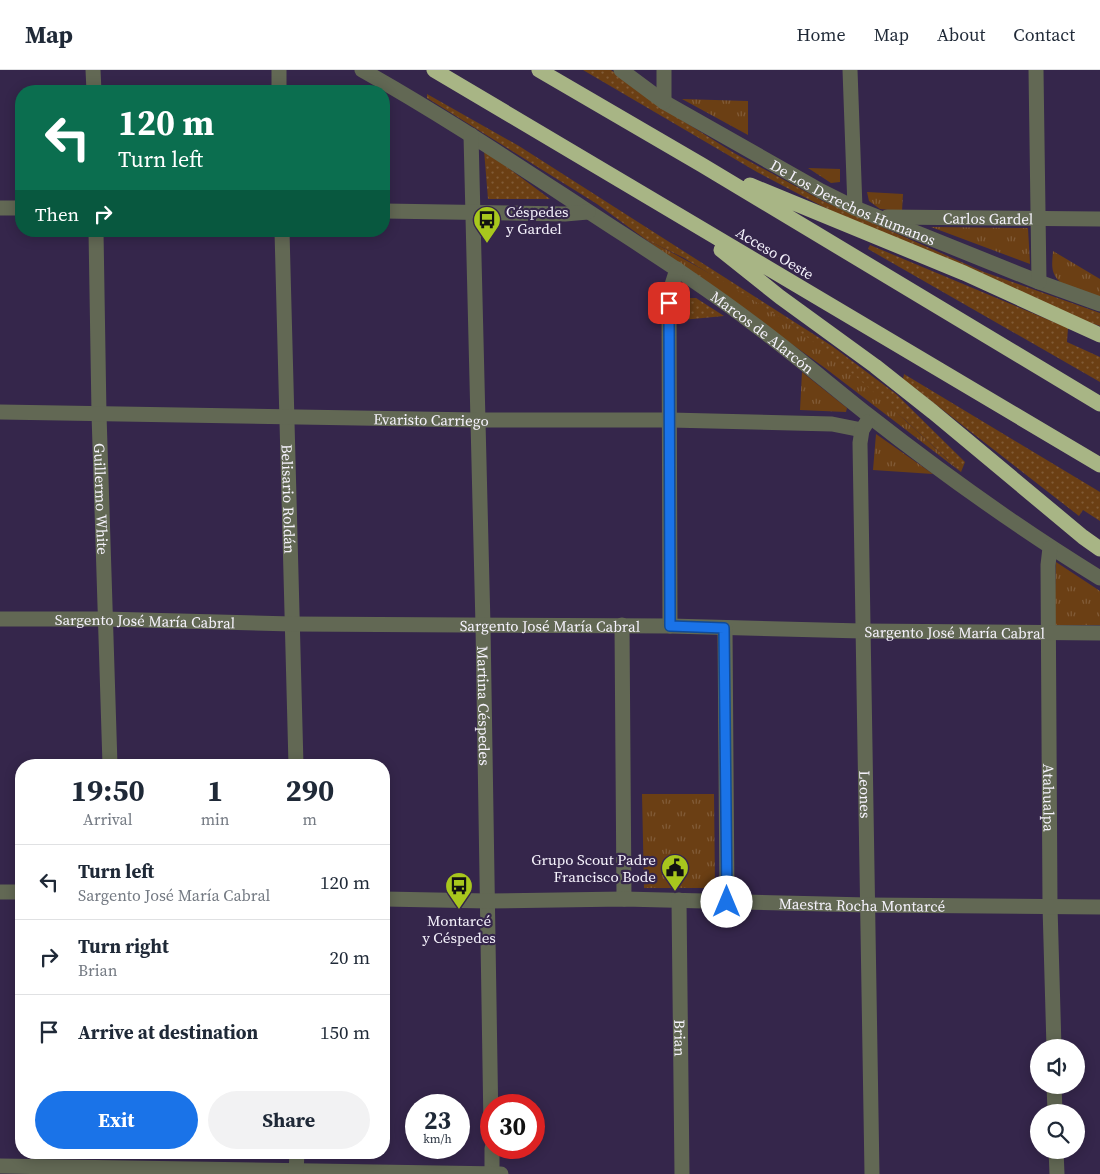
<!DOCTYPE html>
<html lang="en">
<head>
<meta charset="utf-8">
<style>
  :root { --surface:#fff; --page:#f2f2f3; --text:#1f2937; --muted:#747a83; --line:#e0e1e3; --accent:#1a73e8 }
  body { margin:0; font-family:"Source Serif 4",serif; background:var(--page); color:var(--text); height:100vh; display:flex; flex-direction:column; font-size:19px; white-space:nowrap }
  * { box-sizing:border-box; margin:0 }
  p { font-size:16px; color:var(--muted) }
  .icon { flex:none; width:28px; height:28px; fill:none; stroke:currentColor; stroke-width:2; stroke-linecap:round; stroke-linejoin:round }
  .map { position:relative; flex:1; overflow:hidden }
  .sheet { position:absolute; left:15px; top:689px; width:375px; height:400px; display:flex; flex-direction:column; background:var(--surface); border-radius:20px; box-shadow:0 2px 12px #0003 }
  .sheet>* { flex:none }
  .guide { position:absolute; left:15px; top:15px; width:375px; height:152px; border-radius:20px; box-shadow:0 2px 12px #0003; background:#0b6e4f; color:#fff; overflow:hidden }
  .tools { position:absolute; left:1030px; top:969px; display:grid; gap:10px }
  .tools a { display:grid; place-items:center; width:55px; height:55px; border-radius:50%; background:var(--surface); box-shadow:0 2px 12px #0003; font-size:25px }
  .speed { position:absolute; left:405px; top:1024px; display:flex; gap:10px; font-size:25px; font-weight:700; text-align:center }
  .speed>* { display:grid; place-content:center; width:65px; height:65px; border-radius:50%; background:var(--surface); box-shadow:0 2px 12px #0003; line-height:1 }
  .speed small { font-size:12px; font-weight:400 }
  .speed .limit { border:8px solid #d22; background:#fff; color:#111 }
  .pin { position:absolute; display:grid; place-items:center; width:42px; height:42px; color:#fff; margin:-21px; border-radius:10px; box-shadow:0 2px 8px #0006 }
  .me { position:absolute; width:55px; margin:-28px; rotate:0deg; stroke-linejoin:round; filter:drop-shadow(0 0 4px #0008) }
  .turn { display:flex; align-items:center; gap:18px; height:105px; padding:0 20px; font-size:22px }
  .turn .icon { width:65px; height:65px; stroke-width:2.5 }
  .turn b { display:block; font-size:35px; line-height:42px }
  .then { display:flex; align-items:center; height:48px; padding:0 20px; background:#0003; gap:10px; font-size:19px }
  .eta { display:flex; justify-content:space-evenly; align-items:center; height:85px; text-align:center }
  .eta b { font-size:30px; font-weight:700; line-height:35px }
  .cta { display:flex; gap:10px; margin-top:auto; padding:10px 20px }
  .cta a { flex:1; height:58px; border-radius:30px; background:var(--accent); color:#fff; font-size:20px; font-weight:700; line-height:58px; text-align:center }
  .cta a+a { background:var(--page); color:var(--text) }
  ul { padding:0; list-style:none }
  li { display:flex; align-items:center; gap:15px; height:75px; padding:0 20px; border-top:1px solid var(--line) }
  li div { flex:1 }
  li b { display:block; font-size:19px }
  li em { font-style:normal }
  header { display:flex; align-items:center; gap:30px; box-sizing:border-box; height:70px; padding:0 25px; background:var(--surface); border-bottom:1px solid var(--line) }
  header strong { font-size:24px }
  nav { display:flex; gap:28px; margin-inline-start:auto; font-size:18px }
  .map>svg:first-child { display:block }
  .grass { fill:url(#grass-dots) }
  .park { fill:url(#park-tufts) }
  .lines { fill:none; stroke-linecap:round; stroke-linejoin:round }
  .minor { stroke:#626854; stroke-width:15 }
  .highway { stroke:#a8b585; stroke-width:15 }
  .route-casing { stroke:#114b97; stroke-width:12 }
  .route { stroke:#1a73e8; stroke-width:9 }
  .labels { text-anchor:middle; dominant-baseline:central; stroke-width:4.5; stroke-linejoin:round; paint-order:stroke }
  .street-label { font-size:15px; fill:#f5f2fc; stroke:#35264b }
  .poi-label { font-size:15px; fill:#f5f2fc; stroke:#35264b; text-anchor:start }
</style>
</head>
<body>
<header>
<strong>Map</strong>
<nav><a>Home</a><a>Map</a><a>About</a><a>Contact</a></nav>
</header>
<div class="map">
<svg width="1100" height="1104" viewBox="0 0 1100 1104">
  <defs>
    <pattern id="grass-dots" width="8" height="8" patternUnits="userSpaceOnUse" patternTransform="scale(1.25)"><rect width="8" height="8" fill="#6b3f14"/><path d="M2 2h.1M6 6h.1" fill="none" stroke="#815b37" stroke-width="1.8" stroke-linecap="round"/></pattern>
    <pattern id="park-tufts" width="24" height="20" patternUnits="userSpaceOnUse" patternTransform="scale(1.25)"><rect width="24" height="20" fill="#6b3f14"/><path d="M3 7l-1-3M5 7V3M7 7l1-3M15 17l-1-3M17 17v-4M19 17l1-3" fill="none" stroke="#815b37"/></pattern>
  </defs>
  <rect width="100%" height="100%" fill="#35264b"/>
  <path class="grass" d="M583,0h28l50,37 73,46 89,48 161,71 116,41v13l-25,-8 -240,-105 -78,-41z
    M427,24l92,52 313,200 64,48 69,68 -4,10 -56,-52 -112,-93 -33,-22 -76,-47 -39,-19 -48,-35 -170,-106z
    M484,80l66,49h-62z
    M870,175l198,83 -1,14 33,15v25l-232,-133z
    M687,228h9l28,18 -42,4 -1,-16z
    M904,304l196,118v29l-17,-11 -4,6 -176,-137z"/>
  <path class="park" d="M682,29l66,2v34z
    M808,98l32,1v13l-9,1z
    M867,122l36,2 -1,17 -22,-2 -11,-8z
    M931,157l97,1 2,36z
    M645,169c51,25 100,54 147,87 60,43 115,96 169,146l-136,-104z
    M1053,181l47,28v18l-39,-14c-11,-10 -9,-18 -8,-32z
    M802,302l45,36 -1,4 -46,-2z
    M876,364l57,40 -60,-4z
    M1056,492l44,29v34h-46z
    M642,724h72l1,94h-71z"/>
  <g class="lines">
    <g class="minor">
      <path d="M93,0l1,21"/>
      <path d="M279,0v21"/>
      <path id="s1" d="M362,0c75,42 146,89 218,136 59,39 119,76 175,119 39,29 75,60 113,90 74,58 152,114 232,163"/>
      <path id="s2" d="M621,0l43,32 157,89 34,17 184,74 61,22"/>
      <path d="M664,0v32"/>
      <path d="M850,0l5,138"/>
      <path d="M1036,0l3,212"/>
      <path id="s3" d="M471,65l12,491 8,502"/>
      <path d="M0,138h21"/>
      <path d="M384,141l181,3 23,-2"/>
      <path id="s4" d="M887,147l213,2"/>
      <path id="s5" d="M96,161l3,183 11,351"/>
      <path id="s6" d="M282,161l14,534"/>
      <path id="s7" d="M0,342l477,8h193l162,4 30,6"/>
      <path id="s8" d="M867,352l-5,8 -2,13 12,731"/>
      <path id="s9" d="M1050,478l-2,17 2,341 4,142"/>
      <path id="s10" d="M0,549h105l187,5 378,2 192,5 238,2"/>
      <path d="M622,555l2,274"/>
      <path d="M670,556l-1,-323 1,-12 7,-22"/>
      <path d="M725,558l2,274"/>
      <path d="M0,822h21"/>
      <path id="s11" d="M384,829l104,2 136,-2 244,6 232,2"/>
      <path id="s12" d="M679,830l3,274"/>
      <path d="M1054,1015l1,27"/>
      <path d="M492,1078v26"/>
      <path d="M1056,1080l1,24"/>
      <path d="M0,1096l501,8"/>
      <path d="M296,1104l1,-22"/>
    </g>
    <path class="highway" d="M434,0l666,395
      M539,0l163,95 398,239
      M750,115l214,88 136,62
      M721,180l59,47 95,69 58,46 150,125 17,12"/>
  </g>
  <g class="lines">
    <defs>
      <path id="route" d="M669,233l1,323 54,2 3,274"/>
    </defs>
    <use href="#route" class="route-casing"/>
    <use href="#route" class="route"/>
  </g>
  <defs>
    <symbol id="bus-pin" viewBox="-11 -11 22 30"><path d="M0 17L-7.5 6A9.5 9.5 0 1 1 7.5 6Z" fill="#a8c71d" stroke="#35264b"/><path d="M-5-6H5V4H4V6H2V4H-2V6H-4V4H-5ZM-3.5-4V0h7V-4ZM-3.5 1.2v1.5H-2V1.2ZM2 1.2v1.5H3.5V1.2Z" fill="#111"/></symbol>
    <symbol id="civic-pin" viewBox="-11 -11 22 30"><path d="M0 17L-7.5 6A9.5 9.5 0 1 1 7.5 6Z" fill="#a8c71d" stroke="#35264b"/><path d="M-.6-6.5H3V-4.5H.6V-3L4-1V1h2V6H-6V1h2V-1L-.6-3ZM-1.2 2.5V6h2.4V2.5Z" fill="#111"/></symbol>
  </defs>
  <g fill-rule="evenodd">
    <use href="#bus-pin" x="471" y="134" width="32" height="43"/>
    <use href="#civic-pin" x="659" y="782" width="32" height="43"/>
    <use href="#bus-pin" x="443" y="800" width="32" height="43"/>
  </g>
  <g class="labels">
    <g class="street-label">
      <text stroke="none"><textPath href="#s2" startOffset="268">De Los Derechos Humanos</textPath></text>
      <text stroke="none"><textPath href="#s4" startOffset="101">Carlos Gardel</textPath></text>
      <text transform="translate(775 183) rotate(31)">Acceso Oeste</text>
      <text stroke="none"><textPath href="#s1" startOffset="479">Marcos de Alarcón</textPath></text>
      <text stroke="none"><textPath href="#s7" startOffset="431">Evaristo Carriego</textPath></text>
      <text stroke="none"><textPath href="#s5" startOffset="268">Guillermo White</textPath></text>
      <text stroke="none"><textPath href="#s6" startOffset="268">Belisario Roldán</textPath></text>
      <text stroke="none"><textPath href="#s10" startOffset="145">Sargento José María Cabral</textPath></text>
      <text stroke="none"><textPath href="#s10" startOffset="550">Sargento José María Cabral</textPath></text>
      <text stroke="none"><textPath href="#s10" startOffset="955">Sargento José María Cabral</textPath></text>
      <text stroke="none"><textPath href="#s3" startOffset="571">Martina Céspedes</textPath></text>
      <text stroke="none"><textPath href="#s8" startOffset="374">Leones</textPath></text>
      <text stroke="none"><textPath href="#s9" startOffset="250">Atahualpa</textPath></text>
      <text stroke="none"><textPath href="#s11" startOffset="478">Maestra Rocha Montarcé</textPath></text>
      <text stroke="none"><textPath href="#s12" startOffset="138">Brian</textPath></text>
    </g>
    <g class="poi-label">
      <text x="506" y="141">Céspedes<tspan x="506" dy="17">y Gardel</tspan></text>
      <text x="656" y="789" text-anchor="end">Grupo Scout Padre<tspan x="656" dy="17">Francisco Bode</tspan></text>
      <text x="459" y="850" text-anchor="middle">Montarcé<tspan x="459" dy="17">y Céspedes</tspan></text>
    </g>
  </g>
</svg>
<div class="tools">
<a><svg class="icon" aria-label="sound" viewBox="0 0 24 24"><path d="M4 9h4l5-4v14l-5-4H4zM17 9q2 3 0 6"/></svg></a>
<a><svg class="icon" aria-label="search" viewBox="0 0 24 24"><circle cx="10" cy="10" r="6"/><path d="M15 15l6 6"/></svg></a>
</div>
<div class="speed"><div>23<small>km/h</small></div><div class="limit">30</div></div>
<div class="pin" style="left:669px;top:233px;background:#d93025"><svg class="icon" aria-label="arrive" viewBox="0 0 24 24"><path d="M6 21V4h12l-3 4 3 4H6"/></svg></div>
<svg class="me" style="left:727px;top:832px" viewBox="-20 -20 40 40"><circle r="19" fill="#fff"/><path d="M0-13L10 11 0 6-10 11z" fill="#1a73e8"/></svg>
<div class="guide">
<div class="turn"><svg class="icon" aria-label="left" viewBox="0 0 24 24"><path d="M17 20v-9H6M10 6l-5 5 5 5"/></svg><div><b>120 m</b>Turn left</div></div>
<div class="then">Then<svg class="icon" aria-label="right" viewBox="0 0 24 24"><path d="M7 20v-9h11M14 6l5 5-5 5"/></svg></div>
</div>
<section class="sheet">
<div class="eta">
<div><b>19:50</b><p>Arrival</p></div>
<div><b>1</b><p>min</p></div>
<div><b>290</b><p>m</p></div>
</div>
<ul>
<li><svg class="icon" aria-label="left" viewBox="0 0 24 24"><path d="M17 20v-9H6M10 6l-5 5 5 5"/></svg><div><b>Turn left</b><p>Sargento José María Cabral</p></div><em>120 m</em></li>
<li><svg class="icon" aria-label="right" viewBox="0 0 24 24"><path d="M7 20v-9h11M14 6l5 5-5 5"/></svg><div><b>Turn right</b><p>Brian</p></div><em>20 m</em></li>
<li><svg class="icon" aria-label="arrive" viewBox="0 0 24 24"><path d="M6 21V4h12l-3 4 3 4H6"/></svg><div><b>Arrive at destination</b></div><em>150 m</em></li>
</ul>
<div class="cta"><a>Exit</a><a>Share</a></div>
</section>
</div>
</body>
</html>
